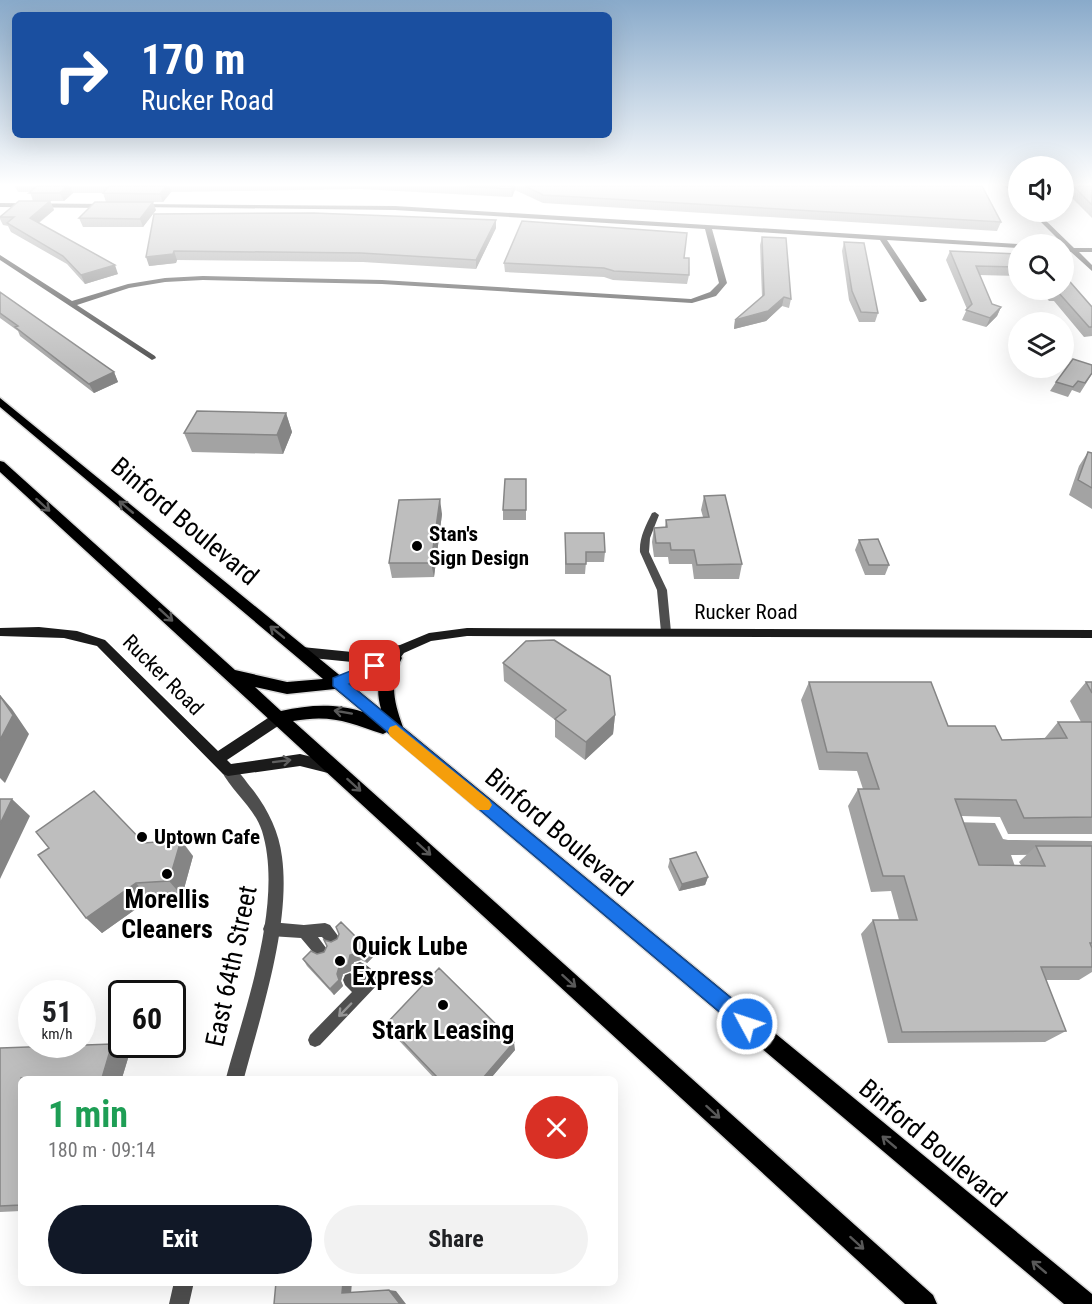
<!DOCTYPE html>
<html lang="en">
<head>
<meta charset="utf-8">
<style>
  :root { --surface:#fff; --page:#f2f2f2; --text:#202124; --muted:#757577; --accent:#111827 }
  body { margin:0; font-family:"Roboto Condensed",sans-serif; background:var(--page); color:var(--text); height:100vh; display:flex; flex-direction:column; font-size:22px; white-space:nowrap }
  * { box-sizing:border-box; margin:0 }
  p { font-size:20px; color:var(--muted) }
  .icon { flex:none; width:33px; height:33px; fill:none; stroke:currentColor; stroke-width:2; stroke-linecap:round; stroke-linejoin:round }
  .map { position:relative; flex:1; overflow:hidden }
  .side { position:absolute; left:18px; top:1076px; width:600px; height:210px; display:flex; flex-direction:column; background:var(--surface); border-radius:9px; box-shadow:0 6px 24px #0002 }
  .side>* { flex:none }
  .hud { position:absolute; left:12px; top:12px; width:600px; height:126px; border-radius:9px; box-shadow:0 6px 24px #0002; background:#1a4fa0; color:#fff; overflow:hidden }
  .tools { position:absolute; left:1008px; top:156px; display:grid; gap:12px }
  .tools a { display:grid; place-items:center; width:66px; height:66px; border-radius:50%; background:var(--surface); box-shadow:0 6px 24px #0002; font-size:30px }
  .speed { position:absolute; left:18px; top:980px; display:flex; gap:12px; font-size:30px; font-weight:700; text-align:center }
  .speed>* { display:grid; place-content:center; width:78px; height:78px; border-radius:50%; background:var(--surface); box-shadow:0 6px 24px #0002; line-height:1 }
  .speed small { font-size:15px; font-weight:400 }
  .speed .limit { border:3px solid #111; border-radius:9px; background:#fff; color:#111 }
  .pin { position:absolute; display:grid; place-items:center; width:51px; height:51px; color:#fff; margin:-26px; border-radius:12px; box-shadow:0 3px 9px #0006 }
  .me { position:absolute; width:66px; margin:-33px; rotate:310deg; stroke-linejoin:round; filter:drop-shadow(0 0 4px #0008) }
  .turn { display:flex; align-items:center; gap:21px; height:126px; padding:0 30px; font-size:27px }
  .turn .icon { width:78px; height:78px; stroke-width:2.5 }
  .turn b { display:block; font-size:42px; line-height:51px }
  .round { display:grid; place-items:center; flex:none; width:63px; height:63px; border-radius:32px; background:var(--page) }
  .summary { display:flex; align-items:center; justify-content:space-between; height:102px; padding:0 30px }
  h1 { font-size:36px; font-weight:700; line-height:45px; color:#1e9e55 }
  .button { display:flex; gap:12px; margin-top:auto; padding:12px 30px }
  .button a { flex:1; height:69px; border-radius:36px; background:var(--accent); color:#fff; font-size:24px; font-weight:700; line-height:69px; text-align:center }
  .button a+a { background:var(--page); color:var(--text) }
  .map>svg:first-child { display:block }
  .water { fill:#9c9c9c }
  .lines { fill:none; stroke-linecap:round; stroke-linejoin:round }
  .primary-casing { stroke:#dbdbdb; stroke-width:3 }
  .lane { fill:#4e4e4e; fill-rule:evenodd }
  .street { fill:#4e4e4e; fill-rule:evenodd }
  .secondary { fill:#1b1b1b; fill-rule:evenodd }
  .primary { fill:#000; fill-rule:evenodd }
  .wall { fill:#a3a3a3 }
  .shaded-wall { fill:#858585 }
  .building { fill:#bebebe; stroke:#858585; stroke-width:1.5 }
  .oneway { stroke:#595959 }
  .oneway2 { stroke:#5f5f5f }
  .oneway3 { stroke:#959595 }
  .route { fill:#1a73e8; stroke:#114b97; stroke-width:1.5 }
  .slow { fill:#f59e0b }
  .poi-dot { fill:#000; stroke:#fff; stroke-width:2 }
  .labels { text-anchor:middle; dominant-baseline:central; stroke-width:4.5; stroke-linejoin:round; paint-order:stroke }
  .poi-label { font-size:21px; font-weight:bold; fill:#000; stroke:#fff; text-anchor:start }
  .street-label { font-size:21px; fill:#000; stroke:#fff }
  .near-street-label { font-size:26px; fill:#000; stroke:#fff }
  .near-poi-label { font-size:26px; font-weight:bold; fill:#000; stroke:#fff }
</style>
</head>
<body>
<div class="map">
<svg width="1092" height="1304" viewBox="0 0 1092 1304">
  <rect width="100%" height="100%" fill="#fff"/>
  <path class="water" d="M952,822l43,1 8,16 5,1 84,1v13l-81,1 6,17 -48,2z"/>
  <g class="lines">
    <defs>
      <path id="primary" d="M0,398l381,311c-6,-21 -2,-36 8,-55h10l3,4c-13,25 -8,44 1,69l689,567v10h-28l-677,-572 -4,2c-35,-12 -52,-20 -90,-13l640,574 4,9h-32l-905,-832v-11l4,1 231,208 52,12 36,-3 -323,-272zM255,687l32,7 48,-5 28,23c-29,-9 -53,-7 -82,-1z"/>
    </defs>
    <use href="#primary" class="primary-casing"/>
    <path class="lane" d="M655,512l4,3 -9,23 -1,14 18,38 4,42 -5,4 -5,-4 -4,-42 -17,-38c-1,-14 6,-27 12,-39z
      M270,922l34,3 21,-2 5,2 11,15 -2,5 -5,2 -5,-2 -7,-8h-4l11,15 -2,5 -5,2 -5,-2 -16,-19 -31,-2 -5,-2 -2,-5 2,-5z
      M360,962c8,3 16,10 19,18l-2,5 -57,60 -5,2 -5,-2 -2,-5 2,-5 42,-43 -7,-7 -2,-5 2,-5 5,-2 12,8 -7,-7 -2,-5 2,-5z"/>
    <path class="street" d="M1005,186h7l6,7v5z
      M0,203l106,1 3,2 -3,2 -106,-1z
      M139,204l256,2 625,38 -2,4 -131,-8 40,60 -4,2h-3l-40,-62 -168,-11 15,54 -11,13 -24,7 -310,-19 -179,-4 -38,2 -36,6 -52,17 78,51 1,2 -4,2 -152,-100v-5l72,46 56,-17 37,-6 38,-2 179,4 309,19 19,-7 9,-9 -14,-54 -310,-19 -258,-3 -1,-1z
      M1031,212h6l37,36h18v4h-13l13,13v6l-21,-19 -4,-1v-3z
      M228,764c10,4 18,18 25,26 15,20 26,42 29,67 9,67 -21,157 -38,221h-18c19,-70 58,-176 36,-247 -8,-24 -30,-39 -41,-61l2,-4z
      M174,1282h20l-5,22h-20z"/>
    <path class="secondary" d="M39,627l38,4 28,9 113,111 56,-37 5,-1 5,1 1,4 -1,4 -57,38 4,4 69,-10 32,8 5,2 2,4 -2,4 -5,2 -32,-8 -72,10 -5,-2 -126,-128 -33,-8 -64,-2v-8z
      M467,628l625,2v8l-625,-2 -36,5 -27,12 -6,8 -60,26 -4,-2 -2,-3 2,-3 53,-23 -35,6 -50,-5 -4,-2 -2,-3 2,-3 4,-2 50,5 48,-7 29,-12z"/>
    <use href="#primary" class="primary"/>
  </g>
  <path class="wall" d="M15,186h967l19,36 -4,9 -454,-28 -28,-13 -3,7 -152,-8 -189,3 -8,10h-57l-3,-9h-30l-9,8h-31l-3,-9h-12z
    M1069,186h23v32l-26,-26z
    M50,201l4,9 -15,13 79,51 -33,10 -18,-20 -56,-32 -3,-6 -5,-1 -3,-6v-3z
    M156,210l-13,17h-60l-4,-9z
    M154,214l342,14 -20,41 -113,-7 -186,-2 -1,3 -27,3z
    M762,237l29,62 -2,9 -7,-2 -16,15 -32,8 1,-9 27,-23 -2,-52z
    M844,242l34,71 -3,9h-16l-10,-22 -7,-49z
    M950,251l68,3v22l-39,-1 13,29 9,3 -4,9 -11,11 -24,-7 5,-11 -21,-49z
    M684,258l5,17 -2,9 -74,-4 -9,-3 -99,-5 -1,-9z
    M1040,290h24l28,17v29l-8,1 -30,-36h-5z
    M0,292l114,80 4,10 -24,11 -74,-57 -2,-5 -18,-13z
    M1092,374l-12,19 -8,-3 -4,7 -18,-6 6,-9z
    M286,413l6,19 -9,22 -91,-2 -8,-19z
    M1088,452l4,1v56l-23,-14 10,-29z
    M526,479v41h-23v-10z
    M704,496l38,68 -3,15h-45l-2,-15h-23l-1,-7h-14l-2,-15 2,-14 11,-1 1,-7 37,-3 -2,-7z
    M442,514l-8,63 -42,1 -3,-15z
    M565,533l40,19 -1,10h-18l-1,12h-20z
    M859,540l30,25 -4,10h-20l-10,-25z
    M503,663l112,52 -2,19 -28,26 -30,-23v-17l-51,-39z
    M809,682l139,44 54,14 42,-1 14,-17h23l-11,-21 16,-19h6v152h-84l-8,-17 -39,-1 18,49h42l-2,-3 17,-16h56v126l-13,8h-33l20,51 -21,11 -157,1 -27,-109 12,-14h26l-8,-29 -20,1 -23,-86 10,-17h5l-6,-18 -38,-1 -18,-70z
    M144,843l49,13 -11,40 -32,3 -48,34 -16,-15z
    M670,859l38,18 -3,8 -26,6 -11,-24z
    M327,946l46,11 -6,6 -6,-3 -7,2 -3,9 -8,3 -2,7 2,5 -9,9 -27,-29 -4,-7 21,-7z
    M386,1024l129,26 -24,28h-57l-43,-46z
    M0,1048l129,7 -7,23h-101v133l-21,1z"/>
  <path class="shaded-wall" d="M67,186h3l3,7 -9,8 -4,-8z
    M166,186h3l2,6 -8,10 -3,-8z
    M513,186h2v4l-3,7 -1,-8z
    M50,201l4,9 -20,16 -4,-8z
    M153,202l3,8 -13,17 -3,-8z
    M496,220v8l-20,41v-9z
    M174,251l3,9 -1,3 -27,3 -3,-9z
    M115,265l3,9 -33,10 -4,-9z
    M784,297l-2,9 -16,15 -32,8 1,-9z
    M1001,307l-4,9 -11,11 4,-9z
    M114,372l4,10 -24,11 -5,-9z
    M286,413l6,19 -9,22 -6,-19z
    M440,499l2,15 -8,63 -3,-14z
    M0,695l12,14 17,25 -24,49 -5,-5z
    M615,715l-2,19 -28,26 1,-18z
    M12,799l18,17 -30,63v-55z
    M181,840l12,16 -11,40 -13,-15z
    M708,877l-3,8 -26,6 3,-7z
    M136,883l14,16 -48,34 -16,-15z
    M369,950l4,7 -6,6 -4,-7z
    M357,953l4,7 -7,2 -3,9 -8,3 -2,7 2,5 -9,9 -4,-6 9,-22 11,-12z
    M514,1042l1,8 -24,28h-8z
    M112,1044l17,11 -7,23h-20z
    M343,1282h9l-1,12 -9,-1z
    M389,1290l7,1 10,13h-6z"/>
  <path class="building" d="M37,186h30l-7,7h-31z
    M109,186h57l-6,8 -57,-1z
    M466,186h47l-2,3z
    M525,186h457l19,36 -458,-27z
    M1073,186h19v19z
    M19,201h31l-20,17 85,47 -34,10 -18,-19 -56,-33 7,-6h-14z
    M95,202h58l-13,17 -61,-1z
    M313,213l183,7 -20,40 -115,-7 -187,-2 -1,3 -27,3 8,-43z
    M522,221l165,12 -3,25h5v17l-75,-4 -10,-3 -100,-5z
    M762,237l24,1 5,61 -7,-2 -16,14 -33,9 29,-25z
    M844,242l20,1 14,70 -17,-1 -9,-21z
    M950,251l68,3v13l-42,-1 16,38 9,3 -11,11 -24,-8 6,-6z
    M1064,275l28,32v20h-3l-31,-35h-4l-2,-2h12z
    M0,292l114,80 -25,12 -74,-57 3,-1 -18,-13z
    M1073,359l19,6v8l-7,10 -7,-2 -5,6 -17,-5z
    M197,411l89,2 -9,22 -93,-2z
    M1088,452l4,1v35l-14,-8z
    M505,479h21v31h-23z
    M725,495l17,69 -45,1 -3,-15h-23l-1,-7h-14l-2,-15 13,-1 -1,-7 43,-3 -5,-21z
    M440,499l-9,64h-42l10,-63z
    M565,533h39l1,19h-19v12h-20z
    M878,539l11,26h-20l-10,-25z
    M554,640l56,36 5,39 -29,27 -31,-23 11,-9 -63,-47 23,-22z
    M809,682h122l17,44h47l7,14 65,-2 -9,-16h34v95l-68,1 -8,-18 -61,-1 24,66 66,1 -9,-20h56v97h-2l2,5v19h-51l25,64 -164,1 -29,-112h44l-13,-44h-21l-25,-87h21l-12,-36 -40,-1z
    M1086,682h6v11z
    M0,696l13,19 -13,25z
    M94,791l50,52 37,-3 -12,41 -33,2 -50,35 -48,-63 11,-7 -13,-16z
    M0,799h12l-12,25z
    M696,852l12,25 -26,7 -12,-25z
    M341,922l28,28 -6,6 -6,-3 -7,2 -2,10 -9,2 -2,7 2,6 -9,9 -27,-30 8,-8 6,3 7,-2 3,-6 -3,-6 7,2 6,-3 2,-5 -3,-7z
    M439,968l75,74 -31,36h-45l-52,-54z
    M112,1044l-10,34h-81v127l-21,1v-158z
    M276,1282h67l-1,11 47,-3 11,14h-126z"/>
  <defs><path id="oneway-shaft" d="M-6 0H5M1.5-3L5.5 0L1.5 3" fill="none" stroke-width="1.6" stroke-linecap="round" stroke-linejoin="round" transform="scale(1.5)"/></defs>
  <g class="oneway">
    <use href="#oneway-shaft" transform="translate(43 505) rotate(42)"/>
    <use href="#oneway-shaft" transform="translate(126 507) rotate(-140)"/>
    <use href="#oneway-shaft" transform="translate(166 615) rotate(42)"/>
    <use href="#oneway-shaft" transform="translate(277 632) rotate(-141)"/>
    <use href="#oneway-shaft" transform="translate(343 712) rotate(-170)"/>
    <use href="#oneway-shaft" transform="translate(354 785) rotate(42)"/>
    <use href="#oneway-shaft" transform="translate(424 849) rotate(42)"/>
    <use href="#oneway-shaft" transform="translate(569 981) rotate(42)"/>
    <use href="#oneway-shaft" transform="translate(713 1112) rotate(42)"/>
    <use href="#oneway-shaft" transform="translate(889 1142) rotate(-140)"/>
    <use href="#oneway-shaft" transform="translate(857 1243) rotate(42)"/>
    <use href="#oneway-shaft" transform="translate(1039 1267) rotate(-140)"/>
  </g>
  <use class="oneway2" href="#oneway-shaft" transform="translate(282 761) rotate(-7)"/>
  <use class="oneway3" href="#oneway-shaft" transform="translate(345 1010) rotate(134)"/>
  <linearGradient id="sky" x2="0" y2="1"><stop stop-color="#89aaca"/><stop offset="0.5" stop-color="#fff"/><stop offset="1" stop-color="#fff" stop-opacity="0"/></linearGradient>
  <rect width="1092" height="369" fill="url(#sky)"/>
  <path class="route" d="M375,661l7,5 -2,4 -31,14 405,333 3,7 -3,6 -7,3 -6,-3 -408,-344v-8z"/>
  <path class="slow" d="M396,725l93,75 3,5 -3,5h-11l-88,-74 -2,-5 2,-4z"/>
  <g class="poi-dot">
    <circle cx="417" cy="546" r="6"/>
    <circle cx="142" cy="837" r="6"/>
    <circle cx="167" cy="874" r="6"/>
    <circle cx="340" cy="961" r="6"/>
    <circle cx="443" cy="1005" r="6"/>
  </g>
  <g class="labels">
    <g class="poi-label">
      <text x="429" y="534">Stan's<tspan x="429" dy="24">Sign Design</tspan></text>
      <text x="154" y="837">Uptown Cafe</text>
    </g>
    <g class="street-label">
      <text x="746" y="612">Rucker Road</text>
      <text transform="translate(163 675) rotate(45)">Rucker Road</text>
    </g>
    <g class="near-street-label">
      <text transform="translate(185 521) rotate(40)">Binford Boulevard</text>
      <text transform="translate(559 832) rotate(40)">Binford Boulevard</text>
      <text transform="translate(231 966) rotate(-78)">East 64th Street</text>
      <text transform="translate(933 1143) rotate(40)">Binford Boulevard</text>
    </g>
    <g class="near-poi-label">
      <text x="167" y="899">Morellis<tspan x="167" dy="30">Cleaners</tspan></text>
      <text x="352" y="946" text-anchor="start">Quick Lube<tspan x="352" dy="30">Express</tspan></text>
      <text x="443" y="1030">Stark Leasing</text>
    </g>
  </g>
</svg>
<div class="tools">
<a><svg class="icon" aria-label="sound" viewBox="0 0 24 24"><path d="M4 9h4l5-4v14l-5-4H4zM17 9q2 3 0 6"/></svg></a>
<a><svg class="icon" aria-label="search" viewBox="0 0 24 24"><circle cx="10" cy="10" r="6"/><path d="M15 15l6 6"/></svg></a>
<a><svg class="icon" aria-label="layers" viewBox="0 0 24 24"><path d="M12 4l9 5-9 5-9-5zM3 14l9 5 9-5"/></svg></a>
</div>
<div class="speed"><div>51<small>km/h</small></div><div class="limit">60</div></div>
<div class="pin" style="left:375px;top:666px;background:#d93025"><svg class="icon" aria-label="arrive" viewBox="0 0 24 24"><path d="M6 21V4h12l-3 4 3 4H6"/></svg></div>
<svg class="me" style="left:747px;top:1024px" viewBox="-20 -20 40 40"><circle r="17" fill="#1a73e8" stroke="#fff" stroke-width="3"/><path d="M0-11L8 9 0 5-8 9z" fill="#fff"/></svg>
<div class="hud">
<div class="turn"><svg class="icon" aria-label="right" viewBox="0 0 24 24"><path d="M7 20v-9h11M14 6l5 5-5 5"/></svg><div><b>170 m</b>Rucker Road</div></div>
</div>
<section class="side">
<div class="summary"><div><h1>1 min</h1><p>180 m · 09:14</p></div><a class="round" style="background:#d93025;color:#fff"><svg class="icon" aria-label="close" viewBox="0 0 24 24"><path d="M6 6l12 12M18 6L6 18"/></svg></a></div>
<div class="button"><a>Exit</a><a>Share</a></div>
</section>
</div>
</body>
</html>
